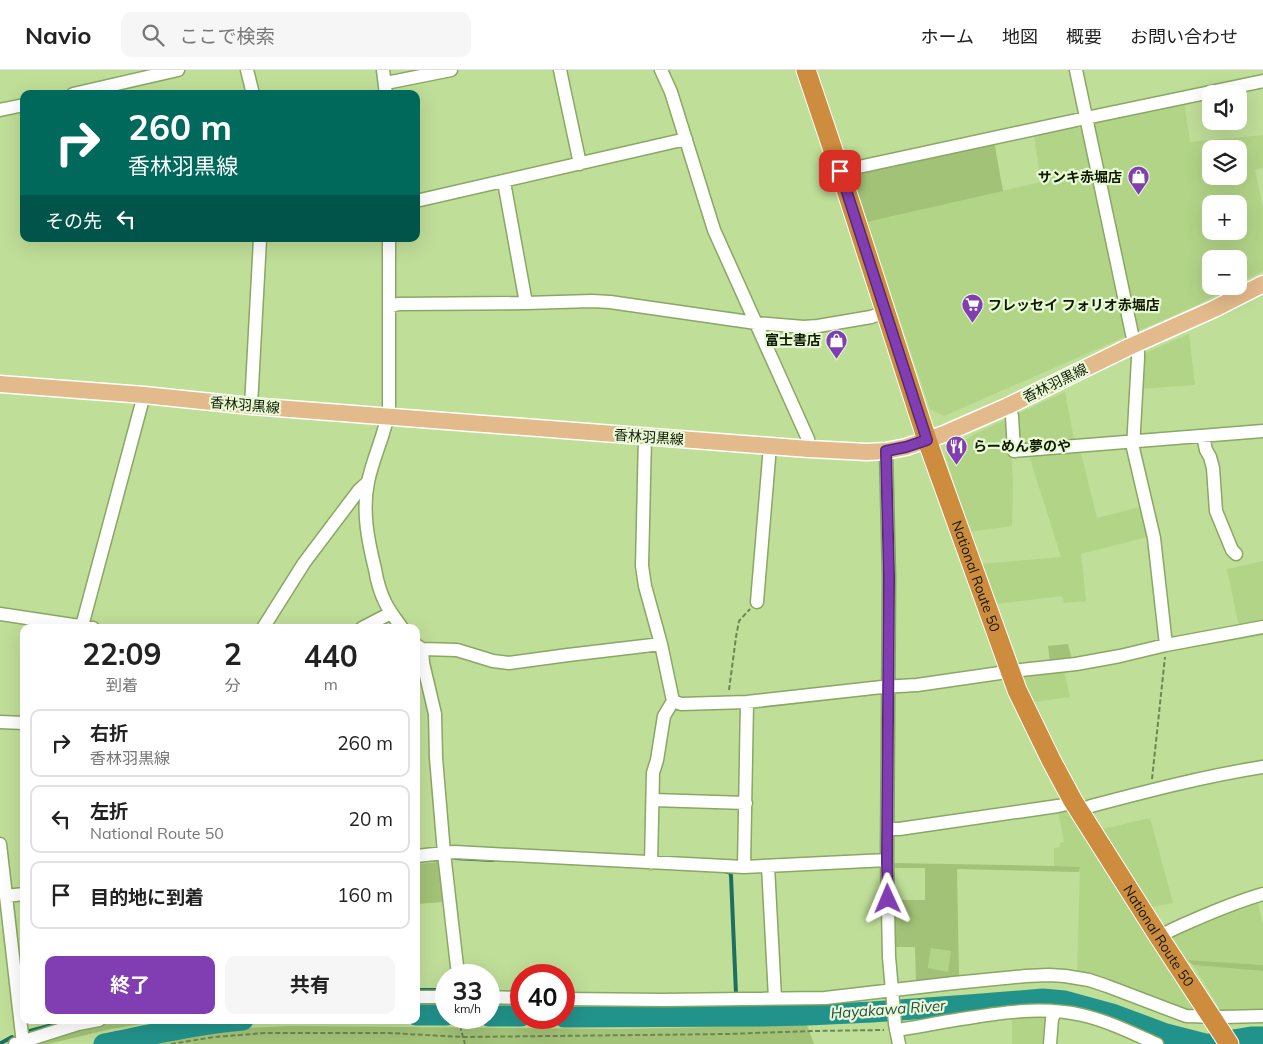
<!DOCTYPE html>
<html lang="ja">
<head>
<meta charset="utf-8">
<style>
  :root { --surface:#fff; --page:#f6f6f6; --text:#222; --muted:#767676; --line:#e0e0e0; --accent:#813eb2 }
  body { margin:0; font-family:Mulish,"Noto Sans JP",sans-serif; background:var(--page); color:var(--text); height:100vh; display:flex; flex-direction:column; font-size:19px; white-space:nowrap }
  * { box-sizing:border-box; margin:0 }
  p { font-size:16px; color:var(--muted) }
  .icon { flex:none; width:28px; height:28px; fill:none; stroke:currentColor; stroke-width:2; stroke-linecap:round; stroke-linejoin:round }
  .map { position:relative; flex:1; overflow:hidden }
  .side { position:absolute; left:20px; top:554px; width:400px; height:400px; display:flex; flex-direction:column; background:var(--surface); border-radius:10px; box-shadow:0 5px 20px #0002 }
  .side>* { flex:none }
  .top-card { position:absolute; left:20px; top:20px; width:400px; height:152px; border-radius:10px; box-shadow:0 5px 20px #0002; background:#00695c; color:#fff; overflow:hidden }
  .fabs { position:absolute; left:1202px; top:15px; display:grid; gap:10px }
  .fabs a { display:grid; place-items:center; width:45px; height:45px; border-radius:10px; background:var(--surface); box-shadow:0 5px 20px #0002; font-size:25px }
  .speed { position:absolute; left:435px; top:894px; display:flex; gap:10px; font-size:25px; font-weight:700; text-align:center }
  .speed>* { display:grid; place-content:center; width:65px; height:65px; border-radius:50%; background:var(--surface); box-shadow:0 5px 20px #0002; line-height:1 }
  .speed small { font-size:12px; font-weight:400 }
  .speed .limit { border:8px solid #d22; background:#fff; color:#111 }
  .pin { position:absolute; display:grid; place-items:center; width:42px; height:42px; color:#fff; margin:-21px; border-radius:10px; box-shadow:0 2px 8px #0006 }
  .me { position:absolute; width:55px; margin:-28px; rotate:359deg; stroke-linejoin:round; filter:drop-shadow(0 0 4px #0008) }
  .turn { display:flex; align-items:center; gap:18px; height:105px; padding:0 25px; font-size:22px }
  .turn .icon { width:65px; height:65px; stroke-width:2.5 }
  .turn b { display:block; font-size:35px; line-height:42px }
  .then { display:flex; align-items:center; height:48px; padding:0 25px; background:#0003; gap:10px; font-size:19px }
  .eta { display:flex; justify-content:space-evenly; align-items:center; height:85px; text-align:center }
  .eta b { font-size:30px; font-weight:700; line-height:35px }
  .cta { display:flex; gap:10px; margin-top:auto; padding:10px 25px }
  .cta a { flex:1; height:58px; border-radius:10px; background:var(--accent); color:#fff; font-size:20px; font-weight:700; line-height:58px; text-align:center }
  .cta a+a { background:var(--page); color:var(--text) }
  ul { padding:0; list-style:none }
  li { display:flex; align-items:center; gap:15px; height:68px; margin:0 10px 8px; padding:0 15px; border:2px solid var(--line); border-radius:10px }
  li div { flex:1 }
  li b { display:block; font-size:19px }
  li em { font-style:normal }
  header { display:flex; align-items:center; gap:30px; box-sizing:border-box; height:70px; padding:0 25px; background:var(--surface); border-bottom:1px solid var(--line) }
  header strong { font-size:24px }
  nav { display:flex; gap:28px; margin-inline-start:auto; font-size:18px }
  .search { width:350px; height:45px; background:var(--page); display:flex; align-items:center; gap:12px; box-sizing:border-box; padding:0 18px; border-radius:10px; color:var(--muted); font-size:19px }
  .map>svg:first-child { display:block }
  .built { fill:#b2d487; fill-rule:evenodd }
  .green { fill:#a2c277; fill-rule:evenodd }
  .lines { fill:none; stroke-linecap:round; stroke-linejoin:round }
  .stream { stroke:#1d6f62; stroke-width:4 }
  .river { stroke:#22938b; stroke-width:21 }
  .minor-casing { stroke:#8aa763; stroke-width:15 }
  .major-casing { stroke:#fff; stroke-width:19 }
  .highway-casing { stroke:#fff; stroke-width:21 }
  .path { stroke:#6f8553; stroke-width:2; stroke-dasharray:5 2.5; stroke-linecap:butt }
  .minor { stroke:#fff; stroke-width:12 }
  .major { stroke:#e2ba8b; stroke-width:16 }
  .highway { stroke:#ce8c3e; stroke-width:19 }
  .route-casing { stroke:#542874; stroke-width:12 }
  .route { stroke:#813eb2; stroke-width:9 }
  .labels { text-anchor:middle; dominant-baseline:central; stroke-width:4.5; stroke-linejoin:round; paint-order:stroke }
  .poi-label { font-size:14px; font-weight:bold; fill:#101a01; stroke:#e8f9d6; text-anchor:end }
  .street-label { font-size:14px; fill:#101a01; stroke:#e8f9d6 }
  .water-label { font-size:15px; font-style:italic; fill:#2a4a47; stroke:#e8f9d6 }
</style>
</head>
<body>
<header>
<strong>Navio</strong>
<div class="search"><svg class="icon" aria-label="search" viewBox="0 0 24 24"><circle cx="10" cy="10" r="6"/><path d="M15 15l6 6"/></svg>ここで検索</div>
<nav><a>ホーム</a><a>地図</a><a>概要</a><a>お問い合わせ</a></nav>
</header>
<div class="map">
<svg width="1263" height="974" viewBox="0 0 1263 974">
  <rect width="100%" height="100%" fill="#bfde98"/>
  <path class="built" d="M1184,31l6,41 73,-7v33l-8,2 8,38v63l-24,12v-24h-28v27h22l-40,21 -249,109 -14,-7 -63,-187 174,-40 -7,-47 40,-10 8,5 10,-2 7,-10zM1211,79h28v27h-28zM1211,134h28v27h-28z
    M1189,264l6,51 -56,4 4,-34 4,-3z
    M1065,322l10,52 -59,4 -3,-32z
    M1009,348l4,64 -1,44 -43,6 -22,-72 -1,-8 29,-18z
    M1080,379l17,69 47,-12 7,30 -70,18 1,7 4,40 -22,2 -2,-7 -67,8 -14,-40 80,-7 -33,-105z
    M1263,491v62l-24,4 -12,-58z
    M1064,600l6,27 -36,5 -11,-26z
    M1070,739l126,198 -8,6 -111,-40 3,-106 -26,-1v-18l6,-1v-4l4,-1 -6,-32z
    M1150,748l23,85 -21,4 -49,-78z
    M1257,830l6,25v40l-76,-5 -14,-22 3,-4 51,-24z
    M931,877l21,3 -4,22 -20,-3z
    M1193,895l70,6v40h-42z
    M1012,947h33l7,2 2,25h-42z"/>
  <path class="green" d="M994,71l9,50 -136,31 -16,-50z
    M1068,574l4,16 -22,2 -2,-16z
    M439,792l4,40 -27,2v-40z
    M894,793l160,3 26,1 -1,5 -122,-3 2,109 -43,5 -1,-36h-21v-47h31v-32h-32zM931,878l20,3 -3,21 -20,-4z
    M1187,890l76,5v6l-70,-6z
    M117,950h48l-54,9 -63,15h-16l68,-21z
    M807,955l7,19h-660l58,-12 36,-4 41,-2 332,3z"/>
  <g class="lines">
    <path class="stream" d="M455,788l38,2
      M727,802h3l1,4 5,118
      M416,920h30
      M761,940l1,6
      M30,961l37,-10
      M1,973l11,-6"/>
    <path class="river" d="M416,945h30
      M489,946h32
      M564,947l198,-1 46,-1 64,-3 97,-7 74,-6 21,2 51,14 51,19 39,10
      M104,974c46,-9 92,-20 139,-24
      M1209,974l42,-7h12"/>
    <defs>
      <path id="minor" d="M247,0l6,24
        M383,0l3,24
        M560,0l20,94
        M661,0l10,22 43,138 94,209 1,10
        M1076,0l56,264 6,19v5l-5,90 21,90 12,107
        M386,13l65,-13
        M73,24l105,-24
        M0,40l24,-5
        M840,101l246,-53 177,-37
        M504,112l22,121
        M416,131l270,-62
        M389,169v170c-4,26 -16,48 -21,73 -6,29 0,59 7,87 2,12 5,23 10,33 4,9 11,17 17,26
        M389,237l9,-3 128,-1 66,-2 18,1 146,21 48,4 14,-1 53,-9 14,-5
        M251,336l9,-167
        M1008,336l4,10 2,35 249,-20
        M1203,366l3,14 4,7 3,11 3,43 16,39 4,4
        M645,367l-3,129 3,20 16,58 12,57 -9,15 -7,44 -4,13 -2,90
        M886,381l3,127 -2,282 2,97 6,67 4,20
        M757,532l13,-156
        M0,544l93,14
        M82,556l62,-231
        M263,558l41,-65 55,-73 9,-8
        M362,558l29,-15
        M416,575l6,4 35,1 36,11 16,2 59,-8 93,-11
        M422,579l1,14 12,51 1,44 8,95 14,122
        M673,631l8,3 66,-2 135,-15 35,-2 104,-15 55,-6 44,-8 46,-11 97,-18
        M0,652l24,1
        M653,730l93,3
        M1079,741l12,-5c57,-15 114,-30 172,-39
        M888,759h11l159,-23 9,-2 6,-3
        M0,774l23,200
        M416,786l38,-4 290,15 143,-7
        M768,796l7,132
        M744,797l3,-165
        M6,826l18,-2
        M1159,867c11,-7 23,-12 35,-17 23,-10 45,-19 69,-26
        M416,927h30
        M489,927l32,1
        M564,929l100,1 161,-2 129,-15 72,-7 23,-1 16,1 24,4 18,6 79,30 37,1 40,-1
        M896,960c18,-2 35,-6 53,-9 43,-7 89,-16 133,-6 26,6 50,18 75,29
        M15,974l63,-20 21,-4
        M1050,974l2,-25 3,-7"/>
      <path id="major" d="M0,314l144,11 107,11 558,43 58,3 19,-1 20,-4 38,-13 64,-28 121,-59 85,-38 49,-25"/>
      <g id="highway">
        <path id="s1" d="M806,0l34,101 87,269 90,250 34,70 22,41 86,136 70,107"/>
      </g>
    </defs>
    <use href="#minor" class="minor-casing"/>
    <use href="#major" class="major-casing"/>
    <use href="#highway" class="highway-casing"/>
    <path class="path" d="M729,620l7,-53 3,-16 11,-12
      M1152,709l13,-122
      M461,948v12l4,14
      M171,974l43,-7 51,-4h124l74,4 265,-3 84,-3 72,-1"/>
    <use href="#minor" class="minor"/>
    <use href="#major" class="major"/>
    <use href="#highway" class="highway"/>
  </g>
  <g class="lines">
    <defs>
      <path id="route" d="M840,101l87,269 -21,7 -20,4 3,127 -2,282 1,39"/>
    </defs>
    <use href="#route" class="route-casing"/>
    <use href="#route" class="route"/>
  </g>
  <defs>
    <symbol id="shop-pin" viewBox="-11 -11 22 30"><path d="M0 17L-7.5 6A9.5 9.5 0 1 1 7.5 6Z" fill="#813eb2" stroke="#e8f9d6"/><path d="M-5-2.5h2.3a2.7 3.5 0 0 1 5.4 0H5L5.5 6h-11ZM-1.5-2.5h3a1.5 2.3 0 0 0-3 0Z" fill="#fff"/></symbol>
    <symbol id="supermarket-pin" viewBox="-11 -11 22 30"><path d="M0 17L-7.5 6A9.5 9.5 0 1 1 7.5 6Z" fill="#813eb2" stroke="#e8f9d6"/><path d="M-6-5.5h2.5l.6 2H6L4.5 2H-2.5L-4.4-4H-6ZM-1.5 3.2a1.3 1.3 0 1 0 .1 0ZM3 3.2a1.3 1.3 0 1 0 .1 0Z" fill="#fff"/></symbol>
    <symbol id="restaurant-pin" viewBox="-11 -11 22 30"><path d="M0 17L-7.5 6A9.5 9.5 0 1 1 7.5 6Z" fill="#813eb2" stroke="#e8f9d6"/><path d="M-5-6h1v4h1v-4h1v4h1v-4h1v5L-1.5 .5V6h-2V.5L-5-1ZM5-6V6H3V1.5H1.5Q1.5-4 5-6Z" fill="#fff"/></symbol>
  </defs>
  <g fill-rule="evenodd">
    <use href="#shop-pin" x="1126" y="94" width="25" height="34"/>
    <use href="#supermarket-pin" x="960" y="222" width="25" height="34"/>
    <use href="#shop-pin" x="824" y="258" width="25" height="34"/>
    <use href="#restaurant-pin" x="944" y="364" width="25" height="34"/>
  </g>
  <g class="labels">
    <g class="poi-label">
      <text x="1122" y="107">サンキ赤堀店</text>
      <text x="988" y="235" text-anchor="start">フレッセイ フォリオ赤堀店</text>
      <text x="821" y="270">富士書店</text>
      <text x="973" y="376" text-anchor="start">らーめん夢のや</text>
    </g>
    <g class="street-label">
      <text transform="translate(1055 313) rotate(-26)">香林羽黒線</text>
      <text transform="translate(245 335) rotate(5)">香林羽黒線</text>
      <text transform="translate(649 367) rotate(4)">香林羽黒線</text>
      <text stroke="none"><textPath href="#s1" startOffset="534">National Route 50</textPath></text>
      <text stroke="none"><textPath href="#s1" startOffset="939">National Route 50</textPath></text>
    </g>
    <g class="water-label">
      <text transform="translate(888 939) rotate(-4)">Hayakawa River</text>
    </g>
  </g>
</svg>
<div class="fabs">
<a><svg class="icon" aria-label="sound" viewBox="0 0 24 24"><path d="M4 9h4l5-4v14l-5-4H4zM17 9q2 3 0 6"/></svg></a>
<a><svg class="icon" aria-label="layers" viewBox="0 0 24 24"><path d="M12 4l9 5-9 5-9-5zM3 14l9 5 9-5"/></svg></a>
<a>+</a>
<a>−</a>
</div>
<div class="speed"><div>33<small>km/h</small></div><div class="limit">40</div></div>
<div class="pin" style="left:840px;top:101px;background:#d93025"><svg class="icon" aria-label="arrive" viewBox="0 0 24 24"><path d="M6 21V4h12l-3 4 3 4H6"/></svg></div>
<svg class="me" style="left:888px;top:829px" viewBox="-20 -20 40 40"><path d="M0-17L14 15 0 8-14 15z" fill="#813eb2" stroke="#fff" stroke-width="4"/></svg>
<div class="top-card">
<div class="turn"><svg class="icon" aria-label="right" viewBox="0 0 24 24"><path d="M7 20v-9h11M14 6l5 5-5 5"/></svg><div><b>260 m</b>香林羽黒線</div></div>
<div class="then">その先<svg class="icon" aria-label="left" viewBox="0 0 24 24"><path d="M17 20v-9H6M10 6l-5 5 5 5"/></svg></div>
</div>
<section class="side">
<div class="eta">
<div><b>22:09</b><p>到着</p></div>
<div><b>2</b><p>分</p></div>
<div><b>440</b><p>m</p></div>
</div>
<ul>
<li><svg class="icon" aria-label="right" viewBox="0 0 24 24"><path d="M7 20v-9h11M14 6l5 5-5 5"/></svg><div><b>右折</b><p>香林羽黒線</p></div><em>260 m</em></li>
<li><svg class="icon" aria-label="left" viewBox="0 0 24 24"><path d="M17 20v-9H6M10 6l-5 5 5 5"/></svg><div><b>左折</b><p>National Route 50</p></div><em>20 m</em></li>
<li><svg class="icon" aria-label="arrive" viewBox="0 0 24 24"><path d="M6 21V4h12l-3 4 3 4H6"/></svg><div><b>目的地に到着</b></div><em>160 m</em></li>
</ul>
<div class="cta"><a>終了</a><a>共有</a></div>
</section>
</div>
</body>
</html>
